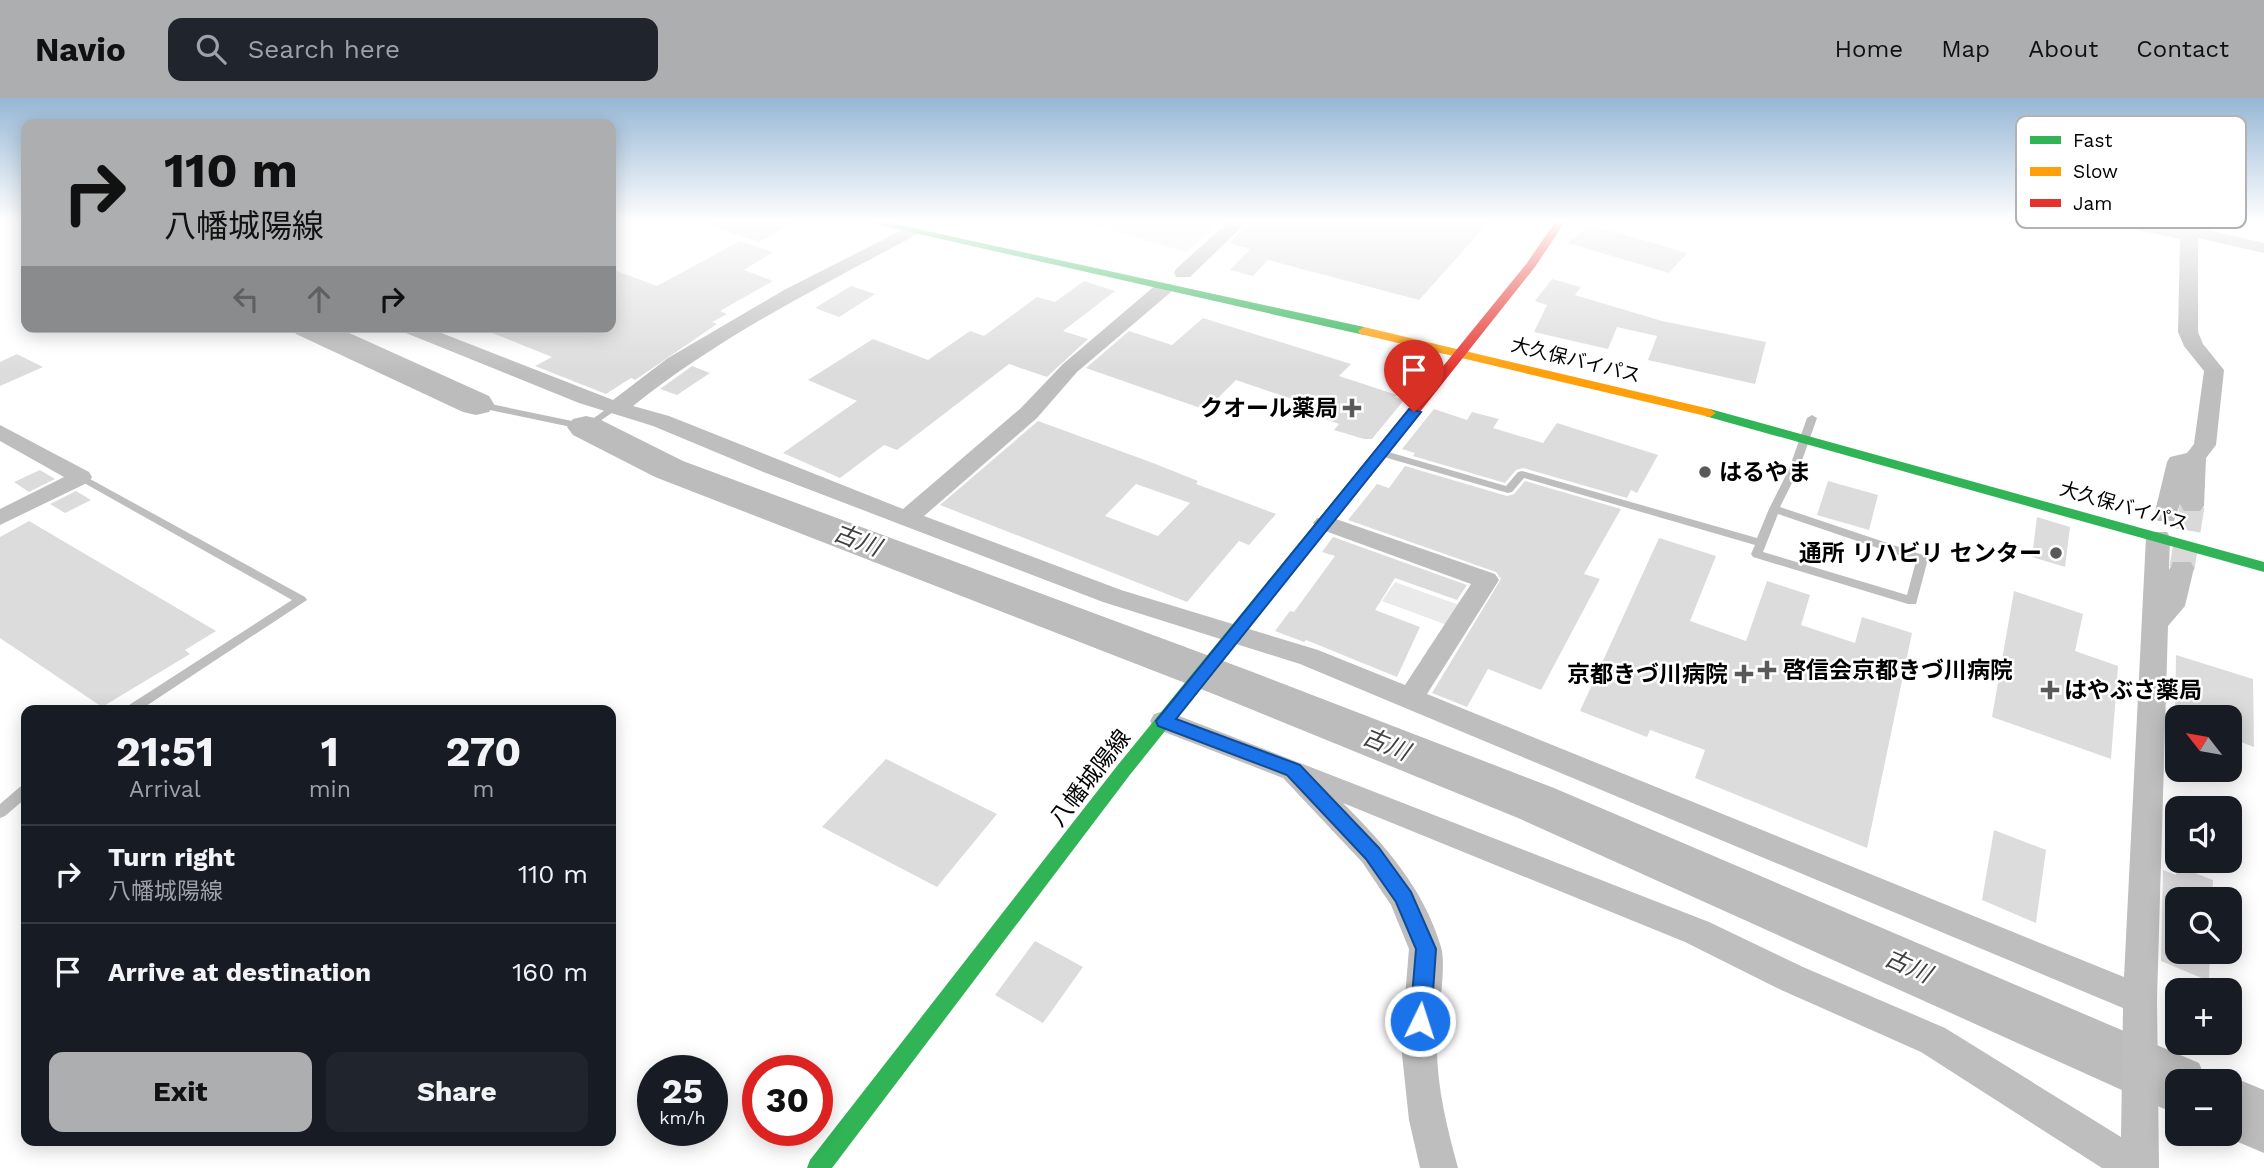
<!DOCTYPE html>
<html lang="en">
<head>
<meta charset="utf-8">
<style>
  :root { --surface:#171b24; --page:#20242c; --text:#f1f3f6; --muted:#9ea1a6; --line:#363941; --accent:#adaeaf }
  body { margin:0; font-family:"Work Sans","Noto Sans JP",sans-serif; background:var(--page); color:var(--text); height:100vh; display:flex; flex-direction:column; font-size:26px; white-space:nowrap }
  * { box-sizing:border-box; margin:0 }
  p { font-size:23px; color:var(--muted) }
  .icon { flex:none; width:38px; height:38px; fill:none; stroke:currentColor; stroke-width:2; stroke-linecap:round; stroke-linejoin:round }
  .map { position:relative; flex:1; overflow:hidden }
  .drawer { position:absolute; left:21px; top:607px; width:595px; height:441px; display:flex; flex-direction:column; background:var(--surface); border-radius:14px; box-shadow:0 4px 18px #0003 }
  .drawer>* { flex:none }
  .banner { position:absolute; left:21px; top:21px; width:595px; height:214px; border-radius:14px; box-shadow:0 4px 18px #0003; background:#adaeaf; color:#111; overflow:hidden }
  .needle { width:46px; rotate:301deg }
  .fabs { position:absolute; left:2165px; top:607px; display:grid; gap:14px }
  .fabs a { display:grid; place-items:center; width:77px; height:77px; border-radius:14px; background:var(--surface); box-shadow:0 4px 18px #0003; font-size:35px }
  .speed { position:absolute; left:637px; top:957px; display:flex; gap:14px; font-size:35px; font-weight:700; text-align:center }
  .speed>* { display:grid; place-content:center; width:91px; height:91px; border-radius:50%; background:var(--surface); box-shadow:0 4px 18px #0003; line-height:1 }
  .speed small { font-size:18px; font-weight:400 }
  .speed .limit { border:10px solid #d22; background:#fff; color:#111 }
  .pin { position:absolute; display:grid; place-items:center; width:60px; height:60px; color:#fff; margin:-72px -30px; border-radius:50% 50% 50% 0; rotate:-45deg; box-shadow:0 0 7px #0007 }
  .pin .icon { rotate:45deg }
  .me { position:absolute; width:77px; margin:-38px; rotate:4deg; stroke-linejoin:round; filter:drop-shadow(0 0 5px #0008) }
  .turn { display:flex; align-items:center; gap:24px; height:147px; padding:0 28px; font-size:32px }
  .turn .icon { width:91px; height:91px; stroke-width:2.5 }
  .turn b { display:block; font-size:49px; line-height:60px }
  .lanes { display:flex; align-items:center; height:66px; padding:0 28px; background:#0003; justify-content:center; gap:35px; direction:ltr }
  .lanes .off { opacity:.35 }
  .eta { display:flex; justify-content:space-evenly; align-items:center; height:119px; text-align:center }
  .eta b { font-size:42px; font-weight:700; line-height:49px }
  .action { display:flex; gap:14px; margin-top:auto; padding:14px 28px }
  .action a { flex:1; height:80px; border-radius:14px; background:var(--accent); color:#111; font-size:28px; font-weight:700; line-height:80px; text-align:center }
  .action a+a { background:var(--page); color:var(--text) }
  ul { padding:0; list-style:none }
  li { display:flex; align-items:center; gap:21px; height:98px; padding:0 28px; border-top:2px solid var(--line) }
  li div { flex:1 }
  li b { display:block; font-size:26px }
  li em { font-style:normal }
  header { display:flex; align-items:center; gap:42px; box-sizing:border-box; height:98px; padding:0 35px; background:var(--accent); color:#111 }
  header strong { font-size:33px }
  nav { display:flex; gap:38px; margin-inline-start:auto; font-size:24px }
  .search { width:490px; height:63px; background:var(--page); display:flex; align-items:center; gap:18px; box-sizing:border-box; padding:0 24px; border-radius:14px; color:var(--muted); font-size:26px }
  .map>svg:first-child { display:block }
  .green { fill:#eaeaea }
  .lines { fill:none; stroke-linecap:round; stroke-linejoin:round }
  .stream { stroke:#bcbcbc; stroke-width:6 }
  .river { fill:#bcbcbc; fill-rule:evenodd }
  .building { fill:#dcdcdc; fill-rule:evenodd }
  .street-tunnel { stroke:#d9d9d9; stroke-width:25; stroke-dasharray:25 13; stroke-linecap:butt }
  .lane { fill:#bebebe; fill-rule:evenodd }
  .street { fill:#bebebe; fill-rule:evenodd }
  .fast { fill:#30b455; fill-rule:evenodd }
  .slow { fill:#ff9f0a; fill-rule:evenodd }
  .jam { fill:#e5322d; fill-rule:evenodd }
  .route { fill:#1a73e8; stroke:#114b97; stroke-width:2 }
  .poi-dot { fill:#595959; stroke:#fff; stroke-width:2.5 }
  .labels { text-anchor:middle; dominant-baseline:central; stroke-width:5; stroke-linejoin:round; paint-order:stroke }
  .far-street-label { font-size:19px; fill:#000; stroke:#fff }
  .poi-label { font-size:23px; font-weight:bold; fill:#000; stroke:#fff; text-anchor:end }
  .street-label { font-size:23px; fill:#000; stroke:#fff }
  .water-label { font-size:24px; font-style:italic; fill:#404040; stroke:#fff }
  .key { fill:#fff; stroke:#b2b2b2; stroke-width:2 }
  .key-label { font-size:19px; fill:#000 }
</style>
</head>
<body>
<header>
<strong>Navio</strong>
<div class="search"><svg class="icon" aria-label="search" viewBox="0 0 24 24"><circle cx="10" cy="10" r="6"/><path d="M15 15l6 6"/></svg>Search here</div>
<nav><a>Home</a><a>Map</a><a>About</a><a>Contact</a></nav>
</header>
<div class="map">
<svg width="2264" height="1070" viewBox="0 0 2264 1070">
  <rect width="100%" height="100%" fill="#fff"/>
  <path class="green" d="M1081,124h140l-35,30z
    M1395,484l64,23 -12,20 -65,-24z"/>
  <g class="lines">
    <path class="stream" d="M476,306l110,23 29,-20"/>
    <path class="river" d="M291,229h45l153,69 5,8 -5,8 -13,3 -13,-3 -167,-78z
      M586,318l13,3 84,42 567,210 304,117 645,275 8,19h-30v32l-22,-9 -637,-287 -302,-123 -561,-218 -82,-42 -6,-8 6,-8z
      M2230,978l34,14v63l-45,-19h11v-52h-13z"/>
  </g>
  <path class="building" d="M712,124h83l-36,20 -48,-16z
    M1251,124h238l-70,78 -151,-40 -15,16 -23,-6 20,-21 -21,-6z
    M1589,127l37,10 61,18 -18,20 -101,-30z
    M740,143l33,11 -29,18 29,11 -53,30 7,3 -15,8 5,2 -82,56 -4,-2 -25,16 -71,-28 17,-9 -72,-29 131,-1v-58l46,17z
    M1552,181l29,8 -6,8 87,26 104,21 -11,42 -107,-24 9,-24 -40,-9 -9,22 -74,-17 13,-27 -12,-4z
    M1084,183l31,10 -52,40 25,8 -41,38 -38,-13 -112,86 -13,-5 -44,33 -57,-25 74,-52 -49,-21 65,-41 55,21 42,-29 14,5 53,-39 18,5z
    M851,188l24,8 -36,23 -24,-9z
    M1203,220l148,46 -12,12 58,19 -2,2 9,3 -32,39h-8l-30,-9 5,-6 -20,-7 6,-7 -89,-30 -30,30 -120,-42 43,-37 43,14z
    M17,256l26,13 -43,19v-24z
    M692,268l18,7 -33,22 -17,-6z
    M1434,311l33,11 5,-8 27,7 -6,9 50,15 14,-20 101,32 -21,38 -6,-3 -4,8 -104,-30 -7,2 -11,13 -92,-27 2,-3 -13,-4z
    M1038,323l115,42 45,18 -2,3 80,30 -27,31 -10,-4 -52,61 -247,-97zM1136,386l54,19 -32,33 -53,-20z
    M1405,368l102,30 7,-2 11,-13 96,28 -37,65 16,5 -59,111 -53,-21 -21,38 -35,-14 69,-114 -5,-7 -148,-52 29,-36 12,4z
    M40,372l15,9 -26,13 -15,-10z
    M1828,383l50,14 -9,35 -52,-15z
    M76,393l15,9 -26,13 -15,-9z
    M2037,419l33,10 -5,40 -33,-10z
    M29,423l187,110 -31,19 5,4 -88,53 -102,-69v-101z
    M1333,439l134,48 -10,15 -62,-22 -20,32 45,17 -23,50 -91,-37 -2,2 -29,-11 15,-20 4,1 41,-56 -13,-4z
    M1659,440l57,18 -26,65 56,20 21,-60 43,14 -9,30 54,18 7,-26 50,16 -45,215 -172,-70 10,-28 -55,-20 -3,7 -67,-26z
    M2014,493l69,23 -8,37 43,15 -7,93 -119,-42z
    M2176,557l77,24 1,68 -24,-9v-20h-55z
    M886,661l111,55 -60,73 -115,-60z
    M1994,732l52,20 -10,73 -54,-23z
    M2177,768l36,14 -1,20h-35v52h33l-1,29 -48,-20 2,-91 13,5z
    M1035,843l48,26 -40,56 -48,-28z"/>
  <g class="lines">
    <path class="street-tunnel" d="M2182,470l10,-62"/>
    <path class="lane" d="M1812,317l5,3 -18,51 -19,38 146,49 2,3 -12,45h-8l-155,-47 -2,-3 4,-9 -231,-67 -12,14 -4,1 -131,-38 -1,-2 1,-2h8l121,35 12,-14 4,-1 235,67 12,-29 20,-40 18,-51zM1778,416l138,47 -9,34 -144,-43z
      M81,376l224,123 2,3 -167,110h-15l1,-3 166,-107 -215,-121 -1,-2z
      M26,687v13l-21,18 -5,2v-14l21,-18z"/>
    <path class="street" d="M1228,124h19l-57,55h-14l-2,-4 2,-4z
      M2115,124h34l29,6 -2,-6h18l1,5 69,16v10l-66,-15v94l5,12 21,26 -8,75 -10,13 -2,48 -4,5h-16l-4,-7 -6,17h-16l-4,-5 13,-54 3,-5 17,-4 7,-9 10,-73 -20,-25 -6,-14 2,-93 -62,-13z
      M910,128l6,1 3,4 -3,4c-97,52 -197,102 -283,171l36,10 234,93 118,-101 42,-44 94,-80h14l2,4 -2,4 -94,80 -40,46 -113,98 197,74 197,60 87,35 66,-101 -154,-56 -4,-5 4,-5h16l162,56 4,6 -72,114 697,283 22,-440 3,-5h18l3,5 -1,33 4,-8h18l3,6 -9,38 -17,20 -11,373 2,169h-57l-181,-116 -142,-63 -94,-47 -342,-139c42,42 81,86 98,144 6,19 -4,72 -4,95 -1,42 10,86 21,126h-38l-11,-48 -8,-75 8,-96 -18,-44 -29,-43 -79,-84 -129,-50 -4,-7 4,-7 10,-3 10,3 535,208 94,45 142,61 176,109 2,-129 -823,-344 -197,-62 -342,-131 -108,-45 -74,-23 -178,-72 -3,-4h28l187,73 55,-42 116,-68z
      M0,327l89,47 3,5 -3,5 -89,43v-16l64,-32 -64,-36z"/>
    <path class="fast" d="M866,124h20l478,105 6,4 -6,4z
      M1710,311l554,153v10l-559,-156v-6z
      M1384,346l7,4 -2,3 -260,325 -297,392h-25l3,-8 307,-394 262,-321z"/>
    <path class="slow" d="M1364,229l346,82 6,4 -6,4 -350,-83 -2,-3z"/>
    <path class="jam" d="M1555,124h10l-30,45 -146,184h-10v-6l148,-182z"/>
  </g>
  <linearGradient id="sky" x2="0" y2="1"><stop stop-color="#96b7d6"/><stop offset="0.45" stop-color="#fff"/><stop offset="1" stop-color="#fff" stop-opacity="0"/></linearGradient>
  <rect width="2264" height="274" fill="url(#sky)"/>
  <path class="route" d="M1409,311l12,3 -245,307 124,46 79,83 32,44 25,57 -5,72 -3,7 -8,2 -7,-2 -3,-7 6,-72 -20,-47 -30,-43 -79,-84 -129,-49 -2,-5z"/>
  <g class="poi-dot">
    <path d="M1348.5 299.5h7v7h7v7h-7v7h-7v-7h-7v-7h7z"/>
    <circle cx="1705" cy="374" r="7"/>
    <circle cx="2056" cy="455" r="7"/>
    <path d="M1763.5 561.5h7v7h7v7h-7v7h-7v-7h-7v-7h7z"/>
    <path d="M1740.5 565.5h7v7h7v7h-7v7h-7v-7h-7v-7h7z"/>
    <path d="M2046.5 581.5h7v7h7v7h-7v7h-7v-7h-7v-7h7z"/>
  </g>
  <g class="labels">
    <g class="far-street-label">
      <text transform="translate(1576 262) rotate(14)">大久保バイパス</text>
      <text transform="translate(2124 408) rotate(16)">大久保バイパス</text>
    </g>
    <g class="poi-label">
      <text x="1338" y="310">クオール薬局</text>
      <text x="1719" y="374" text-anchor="start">はるやま</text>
      <text x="2042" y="455">通所 リハビリ センター</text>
      <text x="1783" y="572" text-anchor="start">啓信会京都きづ川病院</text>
      <text x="1728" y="576">京都きづ川病院</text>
      <text x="2064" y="592" text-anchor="start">はやぶさ薬局</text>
    </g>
    <g class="street-label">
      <text transform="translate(1090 680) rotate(-52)">八幡城陽線</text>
    </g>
    <g class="water-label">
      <text transform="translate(857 442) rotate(21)">古川</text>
      <text transform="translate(1386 646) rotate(22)">古川</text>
      <text transform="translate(1908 868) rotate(24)">古川</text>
    </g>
  </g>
  <rect x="2016" y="18" width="230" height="112" rx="10" class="key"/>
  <rect x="2030" y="38" width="31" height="8" fill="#30b455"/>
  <rect x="2030" y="69" width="31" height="9" fill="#ff9f0a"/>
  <rect x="2030" y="101" width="31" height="8" fill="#e5322d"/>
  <g class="key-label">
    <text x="2073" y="49">Fast</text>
    <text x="2073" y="80">Slow</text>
    <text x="2073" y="112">Jam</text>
  </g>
</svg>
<div class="fabs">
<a><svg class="needle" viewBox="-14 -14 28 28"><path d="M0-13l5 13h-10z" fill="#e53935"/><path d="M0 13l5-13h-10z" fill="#9ea1a6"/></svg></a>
<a><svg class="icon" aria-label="sound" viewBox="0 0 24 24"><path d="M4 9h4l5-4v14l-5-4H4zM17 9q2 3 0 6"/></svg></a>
<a><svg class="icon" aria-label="search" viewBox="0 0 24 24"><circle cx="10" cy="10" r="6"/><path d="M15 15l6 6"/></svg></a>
<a>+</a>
<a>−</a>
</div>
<div class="speed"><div>25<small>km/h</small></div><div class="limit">30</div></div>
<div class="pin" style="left:1414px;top:314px;background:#d93025"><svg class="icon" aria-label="arrive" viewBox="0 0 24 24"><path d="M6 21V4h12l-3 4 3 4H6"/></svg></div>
<svg class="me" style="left:1420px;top:923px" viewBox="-20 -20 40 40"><circle r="17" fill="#1a73e8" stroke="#fff" stroke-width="3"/><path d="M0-11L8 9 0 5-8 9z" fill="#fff"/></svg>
<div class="banner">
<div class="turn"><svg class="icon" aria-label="right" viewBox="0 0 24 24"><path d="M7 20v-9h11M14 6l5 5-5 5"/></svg><div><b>110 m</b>八幡城陽線</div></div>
<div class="lanes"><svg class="icon off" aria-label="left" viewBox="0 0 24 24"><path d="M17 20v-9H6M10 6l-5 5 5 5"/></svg><svg class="icon off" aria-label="ahead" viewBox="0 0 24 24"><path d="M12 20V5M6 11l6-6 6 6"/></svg><svg class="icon" aria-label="right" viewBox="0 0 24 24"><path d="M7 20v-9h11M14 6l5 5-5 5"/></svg></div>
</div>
<section class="drawer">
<div class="eta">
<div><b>21:51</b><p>Arrival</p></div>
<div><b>1</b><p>min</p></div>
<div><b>270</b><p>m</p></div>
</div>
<ul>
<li><svg class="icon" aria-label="right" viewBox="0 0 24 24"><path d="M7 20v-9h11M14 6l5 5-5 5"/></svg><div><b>Turn right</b><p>八幡城陽線</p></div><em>110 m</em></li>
<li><svg class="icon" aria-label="arrive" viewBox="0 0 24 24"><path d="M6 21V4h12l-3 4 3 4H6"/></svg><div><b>Arrive at destination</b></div><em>160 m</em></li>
</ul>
<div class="action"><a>Exit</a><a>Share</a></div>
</section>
</div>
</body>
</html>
